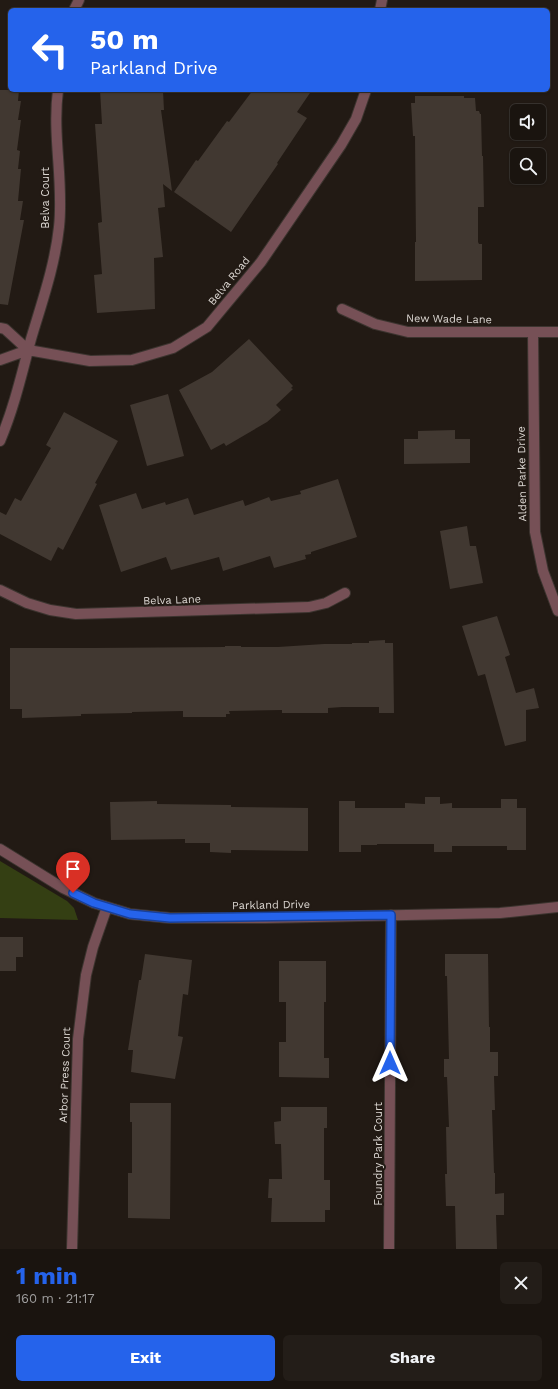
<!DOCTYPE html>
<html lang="en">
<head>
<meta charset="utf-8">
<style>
  :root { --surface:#1a140f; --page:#231d18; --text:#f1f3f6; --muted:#9f9e9e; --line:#38332f; --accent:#2563eb }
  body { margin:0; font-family:"Work Sans",sans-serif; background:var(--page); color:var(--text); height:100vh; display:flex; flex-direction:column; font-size:15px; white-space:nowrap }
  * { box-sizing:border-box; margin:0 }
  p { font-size:13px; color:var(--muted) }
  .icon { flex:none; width:22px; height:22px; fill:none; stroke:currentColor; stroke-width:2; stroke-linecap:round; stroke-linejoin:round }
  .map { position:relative; height:1249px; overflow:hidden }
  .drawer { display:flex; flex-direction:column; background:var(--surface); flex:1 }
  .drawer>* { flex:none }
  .hud { position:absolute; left:8px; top:8px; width:542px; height:84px; border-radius:6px; box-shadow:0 1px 3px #0004,0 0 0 1px var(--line); background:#2563eb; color:#fff; overflow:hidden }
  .fabs { position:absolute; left:510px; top:104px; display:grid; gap:8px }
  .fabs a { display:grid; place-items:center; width:36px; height:36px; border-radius:6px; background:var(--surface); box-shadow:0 1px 3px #0004,0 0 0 1px var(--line); font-size:20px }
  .pin { position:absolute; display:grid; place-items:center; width:34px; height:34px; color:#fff; margin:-41px -17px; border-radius:50% 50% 50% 0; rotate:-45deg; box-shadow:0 0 4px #0007 }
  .pin .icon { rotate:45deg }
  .me { position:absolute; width:44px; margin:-22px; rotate:0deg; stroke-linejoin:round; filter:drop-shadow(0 0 3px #0008) }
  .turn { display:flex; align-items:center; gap:14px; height:84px; padding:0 16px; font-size:18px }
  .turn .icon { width:52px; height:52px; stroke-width:2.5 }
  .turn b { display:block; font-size:28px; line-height:34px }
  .round { display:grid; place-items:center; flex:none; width:42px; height:42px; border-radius:6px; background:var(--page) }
  .summary { display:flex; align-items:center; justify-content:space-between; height:68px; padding:0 16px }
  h1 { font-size:24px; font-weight:700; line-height:30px; color:var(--accent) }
  .button { display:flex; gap:8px; margin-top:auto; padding:8px 16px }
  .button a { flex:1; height:46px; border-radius:6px; background:var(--accent); color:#fff; font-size:16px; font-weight:700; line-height:46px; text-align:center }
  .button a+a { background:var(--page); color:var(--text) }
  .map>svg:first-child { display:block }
  .green { fill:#343f13 }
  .building { fill:#413831 }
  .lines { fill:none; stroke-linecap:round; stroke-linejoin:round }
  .street-casing { stroke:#3c342f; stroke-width:12 }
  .street { stroke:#765056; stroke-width:10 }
  .route-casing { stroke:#184099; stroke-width:10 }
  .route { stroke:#2563eb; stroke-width:7 }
  .labels { text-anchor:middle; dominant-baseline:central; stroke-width:4; stroke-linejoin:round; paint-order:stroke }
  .street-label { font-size:11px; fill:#dcd7d2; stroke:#221a14 }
</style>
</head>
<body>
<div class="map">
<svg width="558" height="1249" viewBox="0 0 558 1249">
  <rect width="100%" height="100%" fill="#221a14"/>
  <path class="green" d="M0,861l67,40 7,7 4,12 -78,-2z"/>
  <path class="building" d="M0,90h19l-1,11h3l-3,19h3l-4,30 3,1 -2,18h3l-3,32h5l-3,19h4l-16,85 -8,-1z
    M100,90l63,1 1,19h-3l11,81 -9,-7 2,23 -7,1 5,49 -9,1 1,51 -58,4 -3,-38 8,-1 -4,-51 4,-1 -7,-98h7z
    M253,90h59l-15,22 10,6 -30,45 1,1 -47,68 -57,-40 22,-32 2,1 29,-40 2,1z
    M415,96h49v2h11l1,13h3l1,3h1l1,42h1l1,51h-6v35l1,2h3v36l-67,1v-39h1l-1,-106h-2l-2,-33h4z
    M249,339l44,47 -2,2 2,1 -17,16 5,5 -14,12 -41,24 -2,-3 -13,7 -32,-60 33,-18z
    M168,394l16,62 -37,10 -17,-61z
    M64,412l54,29 -23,42 2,1 -34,66 -5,-3 -7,14 -51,-27v-22l6,3 9,-17 6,3 30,-53 -5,-3z
    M455,430v9h15v24l-66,1v-25h14v-8z
    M338,479l19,58 -46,15v2l-6,1 1,4 -32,9 -4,-12 -47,15 -4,-14 -48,13 -5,-13 -45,15 -22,-67 37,-12 6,16 23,-7 1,3 22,-7 6,17 49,-15 2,6 24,-9 2,4 30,-7 -1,-3z
    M467,526l3,20h6l7,37 -33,6 -10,-58z
    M497,616l13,39 -5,2 11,36 18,-5 5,20 -13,2v31l-21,5 -20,-72 -7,2 -16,-50z
    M385,640v3h8l1,70h-15v-6h-37l-14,1v5h-46v-3l-53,1 1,3h-4v3h-43v-6l-51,1v1l-51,1v2l-59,2v-9h-12v-61h81l134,-1v-1h16v1h37l46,-3h28v-1h17v-2z
    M425,797h15v7l12,-1v5h49v-9h16v9h9v42h-19v-4h-55v6h-18v-8h-57v1h-16v7h-22v-51h16v7h50v-5l20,1z
    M157,801v3l74,1v2l77,1v43l-77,-1v3l-21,-1v-9h-25v-4l-74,1 -1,-38z
    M0,937h23v20h-7v14h-16z
    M145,954l47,6 -4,35 -5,-1 -5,42 5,1 -8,42 -44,-7 2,-22h-5l11,-70h2z
    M445,954h43l1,73h1v25h8v24h-4l1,34h-3l2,63h1v21l9,-1v22h-8l1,34h-41l-1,-43h-9l-1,-32h2l-1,-47h3l-2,-50h-3v-18h5l-2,-83h-2z
    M279,961h47v41h-2v56h5v20l-50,-1v-35h7v-40h-7z
    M130,1103h41l-1,116 -42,-1v-45h4v-51h-2z
    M281,1107h46v21h-3v52h6v30h-5v12h-54l1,-24h-4l1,-19h13l-1,-35h-6l-1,-22 7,-1z"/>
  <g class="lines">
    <defs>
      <path id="street" d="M74,10l5,-10
        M380,10l2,-10
        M342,309l33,15 33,8h150
        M0,328l5,1 23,21
        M533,332l2,200 8,39 15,40
        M0,360l28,-10 62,11 42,-1 41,-12 34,-21 54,-65 80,-117 15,-26 10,-29
        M0,441c14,-33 22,-68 31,-102 11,-37 24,-74 28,-112 5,-45 -7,-91 -1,-137
        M0,590l27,13 23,7 26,4 233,-7 17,-4 19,-10
        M0,849l63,39 31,15 36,11 40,4h96l234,-5 58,-6
        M72,1249l6,-210 8,-64 7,-28 14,-40
        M389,1249l2,-334"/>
    </defs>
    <use href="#street" class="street-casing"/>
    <use href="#street" class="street"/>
  </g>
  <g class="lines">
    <defs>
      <path id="route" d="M73,893l21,10 36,11 40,4 221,-3 -1,148"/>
    </defs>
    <use href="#route" class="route-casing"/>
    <use href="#route" class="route"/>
  </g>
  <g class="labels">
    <g class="street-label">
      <text transform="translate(45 198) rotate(-90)">Belva Court</text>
      <text transform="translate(229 281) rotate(-51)">Belva Road</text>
      <text transform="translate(449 319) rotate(1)">New Wade Lane</text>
      <text transform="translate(522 474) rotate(-91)">Alden Parke Drive</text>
      <text transform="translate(172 600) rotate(-2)">Belva Lane</text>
      <text transform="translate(271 905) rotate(-1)">Parkland Drive</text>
      <text transform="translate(65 1075) rotate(-88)">Arbor Press Court</text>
      <text transform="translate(378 1154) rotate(-90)">Foundry Park Court</text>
    </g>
  </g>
</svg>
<div class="fabs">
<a><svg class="icon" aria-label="sound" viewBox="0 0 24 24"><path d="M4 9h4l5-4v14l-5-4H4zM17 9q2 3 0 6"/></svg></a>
<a><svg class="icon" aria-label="search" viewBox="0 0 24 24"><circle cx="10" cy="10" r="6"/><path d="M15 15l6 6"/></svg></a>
</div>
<div class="pin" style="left:73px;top:893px;background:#d93025"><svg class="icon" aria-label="arrive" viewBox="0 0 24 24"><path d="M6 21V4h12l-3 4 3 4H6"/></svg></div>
<svg class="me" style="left:390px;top:1063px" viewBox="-20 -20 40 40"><path d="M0-17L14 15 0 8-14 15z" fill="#2563eb" stroke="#fff" stroke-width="4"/></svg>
<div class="hud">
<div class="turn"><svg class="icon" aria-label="left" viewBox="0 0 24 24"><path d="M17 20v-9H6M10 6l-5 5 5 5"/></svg><div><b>50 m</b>Parkland Drive</div></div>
</div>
</div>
<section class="drawer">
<div class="summary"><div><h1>1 min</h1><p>160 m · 21:17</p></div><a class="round"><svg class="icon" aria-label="close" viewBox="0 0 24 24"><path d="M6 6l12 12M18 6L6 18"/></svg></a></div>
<div class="button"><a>Exit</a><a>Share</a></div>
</section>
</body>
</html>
